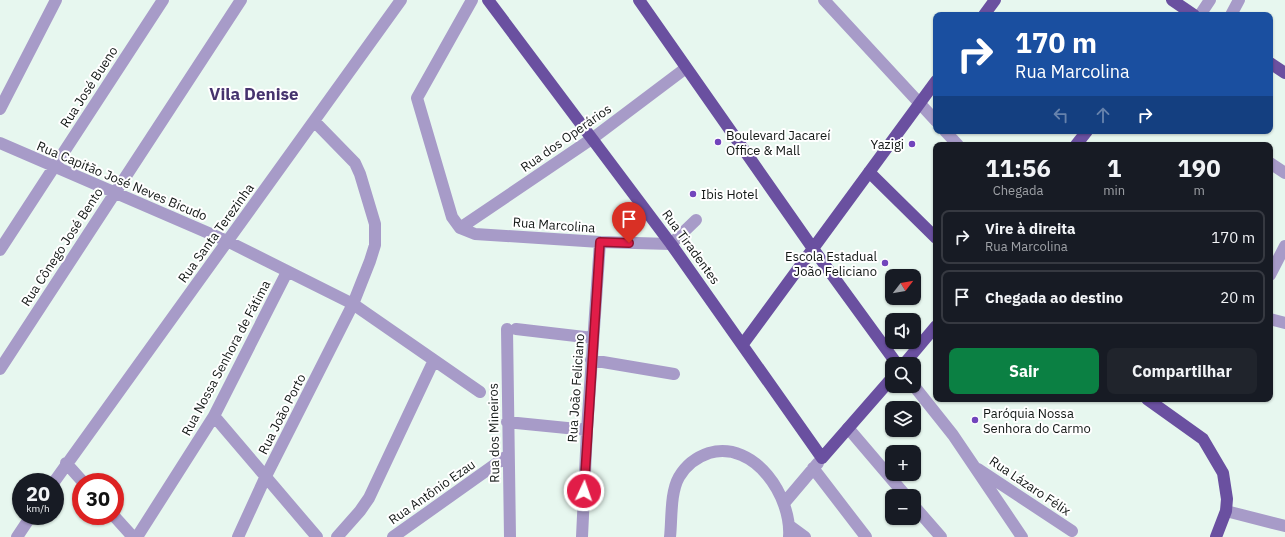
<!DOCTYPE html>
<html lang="pt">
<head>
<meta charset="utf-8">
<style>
  :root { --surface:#171b24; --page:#20242c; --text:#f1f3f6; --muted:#9ea1a6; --line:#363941; --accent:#0b8043 }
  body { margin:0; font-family:"IBM Plex Sans",sans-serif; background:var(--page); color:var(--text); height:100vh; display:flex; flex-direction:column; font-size:15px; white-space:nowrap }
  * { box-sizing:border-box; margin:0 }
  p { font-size:13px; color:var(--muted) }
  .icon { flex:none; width:22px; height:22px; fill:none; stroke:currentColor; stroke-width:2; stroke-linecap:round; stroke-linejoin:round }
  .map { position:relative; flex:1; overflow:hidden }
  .details { position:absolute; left:933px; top:142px; width:340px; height:260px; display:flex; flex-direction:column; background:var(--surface); border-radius:8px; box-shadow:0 1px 3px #0004 }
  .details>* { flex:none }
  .hud { position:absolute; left:933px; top:12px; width:340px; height:122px; border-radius:8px; box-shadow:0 1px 3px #0004; background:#1a4fa0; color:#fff; overflow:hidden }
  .needle { width:26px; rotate:59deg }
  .fabs { position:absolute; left:885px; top:269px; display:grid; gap:8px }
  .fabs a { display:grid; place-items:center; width:36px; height:36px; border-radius:8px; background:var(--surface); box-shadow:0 1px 3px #0004; font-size:20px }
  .speed { position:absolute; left:12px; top:473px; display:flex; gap:8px; font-size:20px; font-weight:700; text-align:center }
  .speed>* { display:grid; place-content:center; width:52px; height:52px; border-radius:50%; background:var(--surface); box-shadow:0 1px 3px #0004; line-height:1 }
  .speed small { font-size:10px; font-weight:400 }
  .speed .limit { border:6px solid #d22; background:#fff; color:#111 }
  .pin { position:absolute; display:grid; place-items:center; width:34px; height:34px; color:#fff; margin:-41px -17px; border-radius:50% 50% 50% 0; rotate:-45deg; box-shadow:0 0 4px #0007 }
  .pin .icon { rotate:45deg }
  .me { position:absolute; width:44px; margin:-22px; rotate:3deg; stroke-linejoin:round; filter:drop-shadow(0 0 3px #0008) }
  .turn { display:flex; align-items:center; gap:14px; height:84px; padding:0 16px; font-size:18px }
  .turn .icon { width:52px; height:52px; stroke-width:2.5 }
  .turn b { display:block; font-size:28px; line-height:34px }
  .lanes { display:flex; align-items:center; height:38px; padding:0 16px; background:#0003; justify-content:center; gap:20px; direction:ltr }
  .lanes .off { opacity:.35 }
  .eta { display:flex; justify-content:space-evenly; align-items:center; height:68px; text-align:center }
  .eta b { font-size:24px; font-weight:700; line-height:28px }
  .cta { display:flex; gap:8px; margin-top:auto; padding:8px 16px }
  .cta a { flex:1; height:46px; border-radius:8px; background:var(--accent); color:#fff; font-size:16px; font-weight:700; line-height:46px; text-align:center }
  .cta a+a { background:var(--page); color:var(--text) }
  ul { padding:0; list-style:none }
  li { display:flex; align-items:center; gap:12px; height:54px; margin:0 8px 6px; padding:0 8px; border:2px solid var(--line); border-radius:8px }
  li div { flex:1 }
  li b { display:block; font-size:15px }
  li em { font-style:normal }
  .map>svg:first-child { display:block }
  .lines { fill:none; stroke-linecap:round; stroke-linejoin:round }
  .minor { stroke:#a79bc8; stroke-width:12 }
  .major { stroke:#6a50a0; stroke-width:12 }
  .route-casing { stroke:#92132f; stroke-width:10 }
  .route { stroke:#e11d48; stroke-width:7 }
  .poi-dot { fill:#7144bc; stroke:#fff; stroke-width:1.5 }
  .labels { text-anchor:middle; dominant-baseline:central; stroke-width:4; stroke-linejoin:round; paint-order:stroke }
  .street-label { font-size:13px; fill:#121715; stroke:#fff }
  .poi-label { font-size:13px; fill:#121715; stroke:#fff; text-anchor:start }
  .district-label { font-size:17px; font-weight:bold; fill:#46336e; stroke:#fff }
</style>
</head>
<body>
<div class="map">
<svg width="1285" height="537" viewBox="0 0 1285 537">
  <rect width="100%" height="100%" fill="#e7f7ef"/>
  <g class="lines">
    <path class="minor" d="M472,0l-55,98 35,119 8,11 15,6 125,8 71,2 25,-24
      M824,0l112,121
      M1200,15l10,-15
      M1231,15l8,-15
      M0,109l56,-109
      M945,131l13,14
      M0,143l227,98 126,63 127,88
      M1270,163l15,10
      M460,228l133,-90 93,-70
      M0,250l163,-250
      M1270,275l15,-29
      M1270,319l15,4
      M507,329l3,208
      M516,329l77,9
      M591,360l83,14
      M0,369l241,-369
      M914,386l39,49 69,102
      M214,416l103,121
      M507,422l80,8
      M848,428l58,68
      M66,463l17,19
      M813,468l53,69
      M978,469l94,62
      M54,482l347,-482
      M785,502l33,-39
      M914,506l27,31
      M1226,511l59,15
      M114,516l19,21
      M790,526l15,11
      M17,537l14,-21
      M137,537l77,-121 73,-144
      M238,537l27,-59 88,-174 17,-43 5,-16v-21l-15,-50 -5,-11 -41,-42
      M337,537l23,-26 9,-13 65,-138
      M393,537l114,-81
      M582,537l5,-107 13,-188
      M670,537c2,-18 0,-44 9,-60 7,-12 18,-20 30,-24 46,-13 83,44 80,84"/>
    <path class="major" d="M488,0l183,244 151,214 70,-80
      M639,0l175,250 83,114
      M1172,0l22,15
      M984,15l11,-15
      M1270,63l15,10
      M1076,145l11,-14
      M869,172l67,66
      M743,344l193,-263
      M904,364l32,-38
      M1147,399l56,40 20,34 4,26 -1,12 -10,26"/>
  </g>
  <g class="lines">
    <defs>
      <path id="route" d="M584,491l16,-249 29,1"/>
    </defs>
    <use href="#route" class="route-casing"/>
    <use href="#route" class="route"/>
  </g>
  <g class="poi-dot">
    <circle cx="718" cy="142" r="4"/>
    <circle cx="912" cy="144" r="4"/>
    <circle cx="693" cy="194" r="4"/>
    <circle cx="885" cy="263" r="4"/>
    <circle cx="975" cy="420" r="4"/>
  </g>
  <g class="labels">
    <g class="street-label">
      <text transform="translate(89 87) rotate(-57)">Rua José Bueno</text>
      <text transform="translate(566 138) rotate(-35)">Rua dos Operários</text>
      <text transform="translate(122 181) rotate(23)">Rua Capitão José Neves Bicudo</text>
      <text transform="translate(554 225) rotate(4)">Rua Marcolina</text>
      <text transform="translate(216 233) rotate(-54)">Rua Santa Terezinha</text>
      <text transform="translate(62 247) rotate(-57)">Rua Cônego José Bento</text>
      <text transform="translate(691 247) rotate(54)">Rua Tiradentes</text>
      <text transform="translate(226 358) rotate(-62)">Rua Nossa Senhora de Fátima</text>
      <text transform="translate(576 388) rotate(-86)">Rua João Feliciano</text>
      <text transform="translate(282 414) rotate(-63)">Rua João Porto</text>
      <text transform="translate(494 433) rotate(-91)">Rua dos Mineiros</text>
      <text transform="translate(1030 486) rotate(34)">Rua Lázaro Félix</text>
      <text transform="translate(432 492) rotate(-35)">Rua Antônio Ezau</text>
    </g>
    <g class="poi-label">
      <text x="726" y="135">Boulevard Jacareí<tspan x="726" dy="15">Office &amp; Mall</tspan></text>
      <text x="904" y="144" text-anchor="end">Yazigi</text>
      <text x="701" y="194">Ibis Hotel</text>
      <text x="877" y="256" text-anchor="end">Escola Estadual<tspan x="877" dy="15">João Feliciano</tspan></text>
      <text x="983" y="413">Paróquia Nossa<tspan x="983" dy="15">Senhora do Carmo</tspan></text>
    </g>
    <g class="district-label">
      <text x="254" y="94">Vila Denise</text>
    </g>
  </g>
</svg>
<div class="fabs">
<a><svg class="needle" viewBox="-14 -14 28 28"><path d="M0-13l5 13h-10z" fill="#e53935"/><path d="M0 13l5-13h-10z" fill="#9ea1a6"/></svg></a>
<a><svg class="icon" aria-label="sound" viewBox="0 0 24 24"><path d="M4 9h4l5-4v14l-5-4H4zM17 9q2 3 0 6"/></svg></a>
<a><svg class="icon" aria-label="search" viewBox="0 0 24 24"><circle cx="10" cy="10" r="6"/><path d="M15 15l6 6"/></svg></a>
<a><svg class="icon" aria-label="layers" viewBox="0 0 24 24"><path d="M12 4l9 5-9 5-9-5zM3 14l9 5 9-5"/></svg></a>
<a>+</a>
<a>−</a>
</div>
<div class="speed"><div>20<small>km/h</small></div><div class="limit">30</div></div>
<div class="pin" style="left:629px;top:243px;background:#d93025"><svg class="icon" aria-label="arrive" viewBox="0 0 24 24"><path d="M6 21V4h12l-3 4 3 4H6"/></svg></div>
<svg class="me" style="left:584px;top:491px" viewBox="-20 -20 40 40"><circle r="17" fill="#e11d48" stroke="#fff" stroke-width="3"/><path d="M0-11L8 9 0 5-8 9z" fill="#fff"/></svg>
<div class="hud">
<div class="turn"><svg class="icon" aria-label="right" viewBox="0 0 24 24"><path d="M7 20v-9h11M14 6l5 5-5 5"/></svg><div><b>170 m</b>Rua Marcolina</div></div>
<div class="lanes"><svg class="icon off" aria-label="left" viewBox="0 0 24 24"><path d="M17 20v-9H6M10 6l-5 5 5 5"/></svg><svg class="icon off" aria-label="ahead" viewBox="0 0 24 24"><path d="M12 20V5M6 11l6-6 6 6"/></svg><svg class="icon" aria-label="right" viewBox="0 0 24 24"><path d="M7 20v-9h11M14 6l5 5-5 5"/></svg></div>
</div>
<section class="details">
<div class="eta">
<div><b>11:56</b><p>Chegada</p></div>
<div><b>1</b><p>min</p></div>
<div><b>190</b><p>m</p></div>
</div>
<ul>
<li><svg class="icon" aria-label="right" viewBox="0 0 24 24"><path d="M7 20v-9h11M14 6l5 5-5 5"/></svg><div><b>Vire à direita</b><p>Rua Marcolina</p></div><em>170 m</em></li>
<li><svg class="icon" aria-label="arrive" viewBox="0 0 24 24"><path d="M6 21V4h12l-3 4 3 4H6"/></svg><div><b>Chegada ao destino</b></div><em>20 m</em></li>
</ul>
<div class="cta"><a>Sair</a><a>Compartilhar</a></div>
</section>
</div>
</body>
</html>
